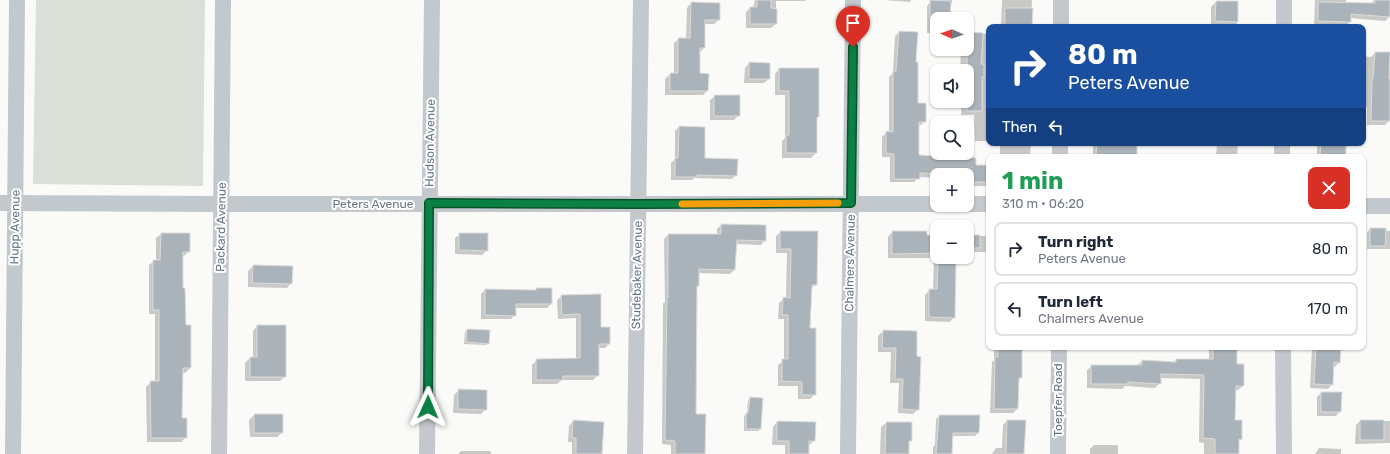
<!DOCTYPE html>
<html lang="en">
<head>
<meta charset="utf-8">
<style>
  :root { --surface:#fff; --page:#f2f2f3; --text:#1f2937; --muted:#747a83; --line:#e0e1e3 }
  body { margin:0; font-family:Rubik,sans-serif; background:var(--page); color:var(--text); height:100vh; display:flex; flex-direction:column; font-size:15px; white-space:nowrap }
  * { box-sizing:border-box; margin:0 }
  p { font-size:13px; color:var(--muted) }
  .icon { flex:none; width:22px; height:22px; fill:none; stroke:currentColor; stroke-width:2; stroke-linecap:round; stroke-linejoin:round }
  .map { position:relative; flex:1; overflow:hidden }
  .sheet { position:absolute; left:986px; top:154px; width:380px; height:196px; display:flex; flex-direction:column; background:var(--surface); border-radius:8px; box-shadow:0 1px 3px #0004 }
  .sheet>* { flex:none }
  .hud { position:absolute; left:986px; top:24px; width:380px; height:122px; border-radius:8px; box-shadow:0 1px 3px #0004; background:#1a4fa0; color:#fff; overflow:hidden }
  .needle { width:26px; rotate:272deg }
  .fabs { position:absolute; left:930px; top:12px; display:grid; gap:8px }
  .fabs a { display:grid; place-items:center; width:44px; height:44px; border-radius:8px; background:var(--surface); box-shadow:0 1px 3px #0004; font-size:20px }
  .pin { position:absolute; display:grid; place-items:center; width:34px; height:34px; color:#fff; margin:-41px -17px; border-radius:50% 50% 50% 0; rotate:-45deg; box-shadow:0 0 4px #0007 }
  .pin .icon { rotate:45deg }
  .me { position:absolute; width:44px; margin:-22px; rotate:1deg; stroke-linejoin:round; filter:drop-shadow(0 0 3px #0008) }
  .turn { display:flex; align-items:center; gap:14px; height:84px; padding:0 16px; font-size:18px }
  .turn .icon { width:52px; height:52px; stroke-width:2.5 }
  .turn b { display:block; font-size:28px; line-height:34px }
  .then { display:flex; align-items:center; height:38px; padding:0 16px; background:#0003; gap:8px; font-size:15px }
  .round { display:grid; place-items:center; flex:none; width:42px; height:42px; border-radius:8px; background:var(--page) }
  .head { display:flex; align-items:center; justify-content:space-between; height:68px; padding:0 16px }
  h1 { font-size:24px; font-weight:700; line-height:30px; color:#1e9e55 }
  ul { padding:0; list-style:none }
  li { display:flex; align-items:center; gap:12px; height:54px; margin:0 8px 6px; padding:0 8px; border:2px solid var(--line); border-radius:8px }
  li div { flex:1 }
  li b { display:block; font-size:15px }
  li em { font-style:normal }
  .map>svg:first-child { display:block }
  .green { fill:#dadfd7 }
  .shadow { fill:#0003 }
  .building { fill:#aab3b9; stroke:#dcdcda }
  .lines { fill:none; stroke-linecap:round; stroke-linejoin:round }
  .minor { stroke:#c3c8cc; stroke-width:16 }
  .route-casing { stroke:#07532c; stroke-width:10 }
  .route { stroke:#0b8043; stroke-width:7 }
  .slow { stroke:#f59e0b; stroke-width:7 }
  .labels { text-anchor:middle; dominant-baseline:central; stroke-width:4; stroke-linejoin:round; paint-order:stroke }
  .street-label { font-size:12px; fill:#657683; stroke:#fff }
</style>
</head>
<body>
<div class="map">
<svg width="1390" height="454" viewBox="0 0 1390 454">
  <rect width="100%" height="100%" fill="#fafaf8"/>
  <path class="green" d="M36,0h169l-2,186 -170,-2z"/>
  <path class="shadow" d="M755,0h51l-1,1h-29v23l-5,4h-25v-16l4,-4h3z
    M885,0h26l-1,2z
    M938,0h14v3l-2,2 -1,14h-12v14h-10v-27l4,-5h7z
    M1002,0h30l-1,27h-30z
    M1315,0h31v3l25,1 3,-4h16v16l-5,5 -35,-3v4l-6,5h-30z
    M1216,2h21v25h-26v-20z
    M691,3l28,17 -5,4h-10v24l-5,5v21l8,17 -4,4h-38v-16l5,-5h4v-31l5,-4h7l1,-31z
    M1097,26l27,1h-27z
    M900,32l15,31 1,41 9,17 -4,4h-3v31l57,10h14v20h-22v-11h-30v3l-18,-1 -5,5h-24v-25h-8v-20l5,-5h2v-55l4,-4 2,-37z
    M967,33l22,1v107h-14l-1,-26h-13v-14h6v-30h-7l1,-22h6z
    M1375,53h15l-1,68 -4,4h-18v-18h-4v-51l8,1z
    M749,63l20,16 -5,4h-20l1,-15z
    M779,69l39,48 -2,2v34l-5,5h-29v-17l3,-3v-43h-10v-21z
    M715,96l24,19 -5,5h-24v-20z
    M679,127l25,32 32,16 -4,4 -38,-1 -2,2h-21v-17l4,-4v-28z
    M1000,143h31l-1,14h-30z
    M1095,143h41v14h-43v-11z
    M1217,143h21l-1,14h-21z
    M1317,143h28v14h-28z
    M721,225l44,1v14l-4,5 -25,-1 -2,26 -4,4 -32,-1 -2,14 -1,128 9,39h-33v-9l-9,-1 1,-141 2,-1 -1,-63 4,-4h49v-6z
    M1370,229l20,2v18h-23v-17z
    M781,232l35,52 -5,5 -3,40 7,65 -5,5h-12v-13h-20v-21l6,-5v-41h-6l1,-16 5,-5 2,1 1,-46h-11v-17z
    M892,232l34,4h11v21h18l-1,60 -4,5 -25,-1v-26l5,-5h3l1,-32h-46v-21z
    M989,233v19h-22v-16h19z
    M161,234l28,17 -5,5h-2l3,70 5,42 -5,5h-3l-1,46 5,18 -5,5h-34l-1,-55 5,-5h4v-68h-6v-49l5,-4h2v-23z
    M460,234l27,16 -5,5 -27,-1v-16z
    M253,266l38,17 -4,5 -39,-1v-16z
    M537,289h14v15l-4,4h-32v7l-4,4h-30v-25l4,-4 50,1z
    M562,296l38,32 9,16 -4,4h-7v27l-5,5h-31l-5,4h-25v-19l5,-5 39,-1v-41l-18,1 -1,-19z
    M257,326l28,50 -5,5h-35v-18l5,-5h3v-27z
    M467,330l21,13 -2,2 -22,-1 1,-12z
    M883,331l33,1 2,77 -5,5 -15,-1 1,-30h-9l1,-31h-13v-16z
    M994,347h30l-3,3v27l-3,4 -1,28 -4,4h-23l2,-51 2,-2z
    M1209,347h27v18l7,21 -5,4h-3l-1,31 7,18 -3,3v12h-34v-11l-5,-1 1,-63 -40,-1v5l-5,5 -30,-2 -3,3 -35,-1v-18l5,-4 46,-1 4,-4 32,2 2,-3h33z
    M1312,347h28l-1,15 -4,5h-2l-1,17 -4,5 -18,-1z
    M459,390l27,19 -5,5 -28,-1 1,-18z
    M1321,393l19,18 -4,5h-19v-19z
    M750,398l12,1 -2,30 -2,2h-14v-15l3,-3 1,-13z
    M254,415l28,18 -5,4h-27l-1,-17z
    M940,416l38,17 -3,3h-23l-1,18h-18v-7l2,-2 1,-26z
    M573,421l28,33h-29v-12h-4l1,-16z
    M1007,421l16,33h-31l4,-6h6l1,-23z
    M1360,421h30v22l-35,1 1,-19z
    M777,422l38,1 -1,18 -6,5v8h-23v-9h-13l1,-18z
    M886,423h25v18l-3,2v11h-28l1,-27z
    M1094,445h24v9h-28v-5z
    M1319,448l22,1v5h-26z
    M461,451h30v3h-33z"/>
  <path class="building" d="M757,0h14v8l6,1v15h-27v-17h7z
    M930,0l21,1 -1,18h-20z
    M1375,0h15v17l-39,-3v8l-33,-1v-19l57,1z
    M1216,1h22v21l-23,-1z
    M691,2l29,1v17h-15v28h-5v25l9,1 -1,17h-38v-18h8v-35h12z
    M1005,8h28l-1,19h-27z
    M899,31l19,1 -2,30h2v41h8v19h-7v33l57,3v7h13v17h-22v-7l-47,-2v6h-26v-25l-8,-1v-22l7,1v-61h3z
    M967,32l16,1 -2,31h3v13h-2v34h-15z
    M1375,52h15l-1,27h1v42h-19l1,-42h1z
    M749,62l21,1v16h-21z
    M779,68h40v49h-2v36h-31v-18h3v-44h-10z
    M714,95h26v21h-26z
    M679,126l26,1v31l33,1 -1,17 -40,-1v2h-22v-19h3z
    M1097,143h40v14h-41z
    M1321,143h25v14h-26z
    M721,224l45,1v16l-29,-1 -2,30 -36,-1v17h-2l-1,128h10l-1,40h-30v-13l-10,-1 2,-142h1v-64h53z
    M1370,228h16l-1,18h-15z
    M780,231h38l-1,54h-5l-2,43h6v67h-14v-13l-20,-1v-22h6v-44h-6l1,-18 7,1 1,-49h-11z
    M892,231h35v4h10v18l-45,1z
    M161,233h29v19h-7v36h2l1,37h5v43h-8l-1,50h5v20h-36l-1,-57h9v-71h-6v-50h7z
    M459,233h29v18l-29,-1z
    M967,235h13v13h-13z
    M938,262h18l-1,56 -26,-1v-28h8z
    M253,265l40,1 -1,18 -40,-1z
    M536,288h16v16h-36v12l-31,-1v-26l51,1z
    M601,294v33h9v17h-11v32h-36v4h-27v-21l44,-1v-44l-18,1 -1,-20z
    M257,325h29v52h-36v-20h7z
    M467,329l23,1 -1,14 -23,-2z
    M883,330l34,1v25l4,1 -2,53 -17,-1 1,-30h-8l1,-31h-14z
    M998,347h24v31h-3l-1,31h-24l1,-52h3z
    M1213,347h24v17h7v22h-8l-1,34h7v20l-3,-1v15h-24v-15l-12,-1 1,-63 -43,-1v10l-33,-2v2h-37v-19h51v-5l34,2v-3h37z
    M1316,347h25l-1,16 -6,-1 -1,23 -19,-1z
    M458,389l29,1v20l-29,-1z
    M1321,392h21l-1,20h-20z
    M750,397l13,1 -2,31h-15v-16h2z
    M254,414h29v19h-29z
    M939,415h41l-1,18h-26l-1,21h-16z
    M573,420l31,2 -2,32h-26v-16h-4z
    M1007,420h19l-2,34h-18z
    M1360,420h24v20h-24z
    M777,421l39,1 -1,19h-6v13h-20v-13h-12z
    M886,422h26v19h-3v13h-24z"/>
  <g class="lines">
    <path class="minor" d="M1061,27v-27
      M1284,27v-27
      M1060,157v-14
      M1282,157v-14
      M0,203l221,1h716
      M967,204h22
      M1363,206h27
      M1283,347l1,107
      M13,454l4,-454
      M219,454l4,-454
      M427,454l5,-454
      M635,454l6,-454
      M848,454l5,-454
      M1058,454l1,-107"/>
  </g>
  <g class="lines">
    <defs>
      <path id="route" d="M428,407l1,-204 209,1 213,-1 2,-156"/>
    </defs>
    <use href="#route" class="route-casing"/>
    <use href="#route" class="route"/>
    <path class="slow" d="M682,204l156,-1"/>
  </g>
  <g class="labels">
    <g class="street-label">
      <text transform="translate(430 143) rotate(-89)">Hudson Avenue</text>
      <text x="373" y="204">Peters Avenue</text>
      <text transform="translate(15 227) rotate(-89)">Hupp Avenue</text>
      <text transform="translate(221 227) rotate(-89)">Packard Avenue</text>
      <text transform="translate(850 263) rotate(-89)">Chalmers Avenue</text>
      <text transform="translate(637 275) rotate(-89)">Studebaker Avenue</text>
      <text transform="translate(1058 400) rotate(-90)">Toepfer Road</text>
    </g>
  </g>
</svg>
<div class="fabs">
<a><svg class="needle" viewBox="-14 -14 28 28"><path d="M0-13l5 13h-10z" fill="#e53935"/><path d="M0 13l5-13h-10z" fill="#747a83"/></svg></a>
<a><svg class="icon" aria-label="sound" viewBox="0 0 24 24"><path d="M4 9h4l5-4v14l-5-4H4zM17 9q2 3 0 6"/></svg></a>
<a><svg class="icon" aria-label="search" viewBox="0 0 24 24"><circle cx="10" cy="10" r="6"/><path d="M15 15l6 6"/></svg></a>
<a>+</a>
<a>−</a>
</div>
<div class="pin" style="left:853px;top:47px;background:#d93025"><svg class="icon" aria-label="arrive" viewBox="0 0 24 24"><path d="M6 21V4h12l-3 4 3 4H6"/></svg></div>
<svg class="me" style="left:428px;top:407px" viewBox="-20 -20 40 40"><path d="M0-17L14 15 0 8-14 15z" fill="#0b8043" stroke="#fff" stroke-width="4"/></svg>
<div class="hud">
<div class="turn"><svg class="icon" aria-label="right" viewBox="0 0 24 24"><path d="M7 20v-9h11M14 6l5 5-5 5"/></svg><div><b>80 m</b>Peters Avenue</div></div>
<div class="then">Then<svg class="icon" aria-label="left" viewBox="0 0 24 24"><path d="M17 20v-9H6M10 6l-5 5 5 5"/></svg></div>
</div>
<section class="sheet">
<div class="head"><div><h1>1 min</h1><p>310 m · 06:20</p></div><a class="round" style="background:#d93025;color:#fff"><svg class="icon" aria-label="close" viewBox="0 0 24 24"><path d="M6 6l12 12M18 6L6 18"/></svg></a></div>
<ul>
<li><svg class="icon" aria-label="right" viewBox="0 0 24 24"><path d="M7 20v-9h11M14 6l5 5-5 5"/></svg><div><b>Turn right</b><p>Peters Avenue</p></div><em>80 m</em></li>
<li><svg class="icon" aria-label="left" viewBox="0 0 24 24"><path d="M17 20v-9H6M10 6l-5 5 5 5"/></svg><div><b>Turn left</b><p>Chalmers Avenue</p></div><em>170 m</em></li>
</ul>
</section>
</div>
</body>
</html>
